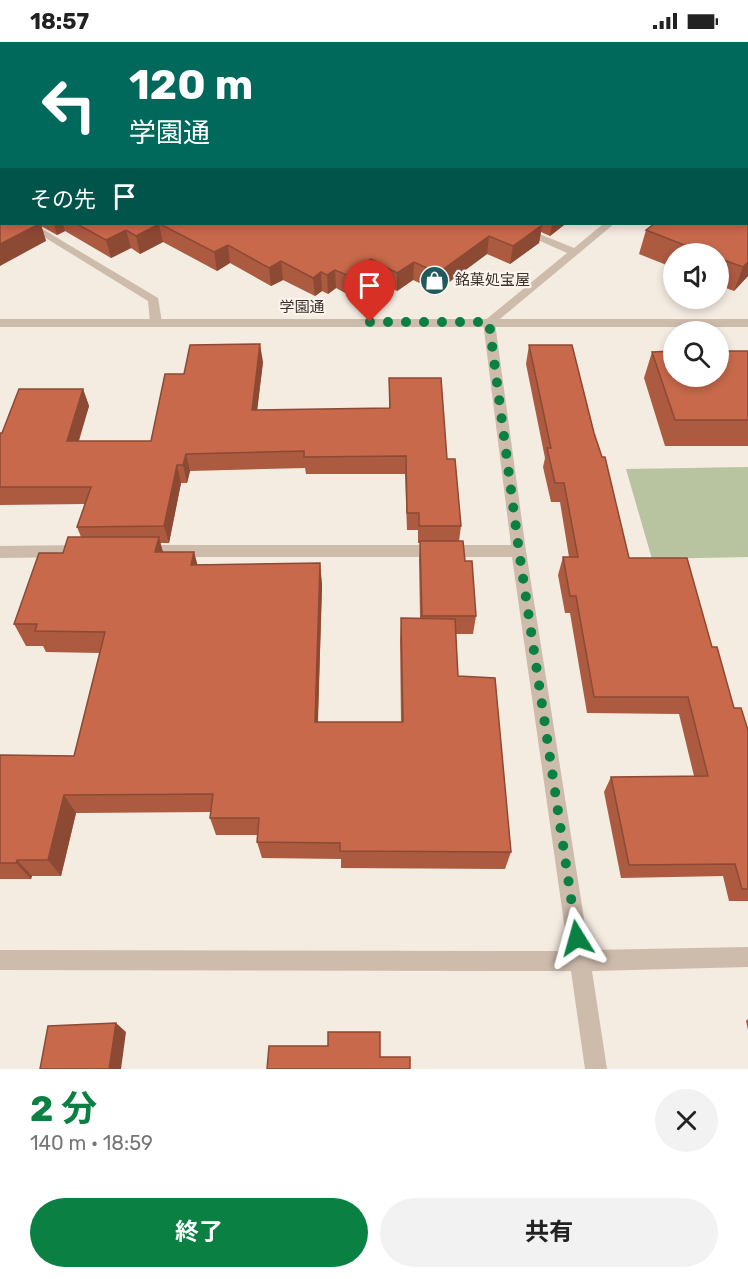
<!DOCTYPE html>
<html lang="ja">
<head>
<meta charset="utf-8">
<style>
  :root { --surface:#fff; --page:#f2f2f2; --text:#222; --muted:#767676; --accent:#0b8043 }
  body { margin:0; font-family:Rubik,"Noto Sans JP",sans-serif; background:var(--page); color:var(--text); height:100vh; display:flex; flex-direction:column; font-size:22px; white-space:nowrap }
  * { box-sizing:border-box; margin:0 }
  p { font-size:20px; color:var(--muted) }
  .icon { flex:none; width:33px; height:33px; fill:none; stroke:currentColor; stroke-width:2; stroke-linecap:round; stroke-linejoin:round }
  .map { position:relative; height:1027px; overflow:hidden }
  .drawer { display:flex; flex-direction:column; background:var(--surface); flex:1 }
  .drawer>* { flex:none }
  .banner { position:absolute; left:0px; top:0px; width:748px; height:183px; box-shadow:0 3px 9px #0003; background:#00695c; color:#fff; overflow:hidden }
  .tools { position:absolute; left:663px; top:201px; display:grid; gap:12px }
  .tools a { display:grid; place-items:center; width:66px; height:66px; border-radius:50%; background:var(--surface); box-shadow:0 3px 9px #0003; font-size:30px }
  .pin { position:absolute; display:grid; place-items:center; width:51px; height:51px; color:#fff; margin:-62px -26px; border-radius:50% 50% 50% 0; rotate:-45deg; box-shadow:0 0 6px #0007 }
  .pin .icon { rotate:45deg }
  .me { position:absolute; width:66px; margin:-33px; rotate:352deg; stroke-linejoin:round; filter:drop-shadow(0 0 4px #0008) }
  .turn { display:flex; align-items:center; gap:21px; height:126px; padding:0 30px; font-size:27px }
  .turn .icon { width:78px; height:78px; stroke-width:2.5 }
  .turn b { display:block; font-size:42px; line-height:51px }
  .then { display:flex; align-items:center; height:57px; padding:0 30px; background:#0003; gap:12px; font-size:22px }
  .round { display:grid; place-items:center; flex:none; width:63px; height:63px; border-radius:32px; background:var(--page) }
  .headline { display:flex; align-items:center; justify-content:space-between; height:102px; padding:0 30px }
  h1 { font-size:36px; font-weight:700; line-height:45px; color:var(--accent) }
  .primary-button { display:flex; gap:12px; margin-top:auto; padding:12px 30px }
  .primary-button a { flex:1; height:69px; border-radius:36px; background:var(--accent); color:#fff; font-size:24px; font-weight:700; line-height:69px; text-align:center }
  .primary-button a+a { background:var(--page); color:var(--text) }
  .status { display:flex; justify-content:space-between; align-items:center; height:42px; padding:0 30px; background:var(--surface); direction:ltr }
  .status svg { height:16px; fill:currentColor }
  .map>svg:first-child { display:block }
  .green { fill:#b8c4a0 }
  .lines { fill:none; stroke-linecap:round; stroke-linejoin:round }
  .minor { fill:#cdbbac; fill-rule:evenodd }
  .tertiary { fill:#cdbbac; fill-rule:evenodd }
  .wall { fill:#ac5a40; fill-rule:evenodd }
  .shaded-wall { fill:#8c4a34 }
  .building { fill:#c8694b; stroke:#8c4a34; stroke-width:1.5 }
  .route { stroke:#0b8043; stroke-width:10; stroke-dasharray:0 18 }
  .labels { text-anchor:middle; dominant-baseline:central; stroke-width:4.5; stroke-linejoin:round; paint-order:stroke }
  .far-poi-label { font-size:15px; fill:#3b302b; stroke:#fbf5ee; text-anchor:start }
  .far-street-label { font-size:15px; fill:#3b302b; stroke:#fbf5ee }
</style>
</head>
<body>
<div class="status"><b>18:57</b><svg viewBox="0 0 49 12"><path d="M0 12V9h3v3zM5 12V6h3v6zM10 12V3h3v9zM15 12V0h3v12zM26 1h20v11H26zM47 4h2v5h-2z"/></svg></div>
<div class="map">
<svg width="748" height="1027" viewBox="0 0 748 1027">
  <rect width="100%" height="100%" fill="#f4ebe1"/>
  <path class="green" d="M748,425v90l-96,2 -26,-90z"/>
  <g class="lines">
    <path class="minor" d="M748,66v6l-1,1v-6z
      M747,120h1v6h-1z
      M23,182h11l124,74 4,24 -2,2h-8l-2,-2 -2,-21z
      M502,182h13l59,24 29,-24h11l-119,99 31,228 63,399 159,-3v20l-156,4 15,98h-22l-14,-98 -571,-1v-20l568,1 -56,-394h-368l-5,-2 -2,-4 2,-4 5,-2h367l-28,-223 84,-69z
      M81,503l5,2 2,4 -2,4 -5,2 -81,1v-12z"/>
    <path class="tertiary" d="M732,0h11l2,2h-12z
      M0,152h2v6h-2z
      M0,277h748v8h-748z"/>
  </g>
  <path class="wall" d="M748,141v93l-14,15 -16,-6v-31h-44v14l-35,-14 7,-24 101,-6z
    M2,182h562v1l-14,11 -9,-4 -2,11 -29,21 -23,-10 -50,37 -24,-11 -16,11 -26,-13 -24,16 -11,-6 -8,6 -6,-3 -7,5 -32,-16 -12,6 -41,-23 -13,8 -54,-29 -23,12 -9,-6 -20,10 -46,-27 -8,4 -16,-9 5,15z
    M529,303l65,88 35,125 83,89 22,61 14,22v171h-19l-6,-25 -102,2 -17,-86 7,-15 83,-1 -15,-62 -92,-1 -17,-100h-5l-7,-38 5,-18h6l-9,-55h-9l-8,-35 2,-9 -19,-94z
    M748,309v95h-83l-21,-68 8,-26z
    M263,320l-6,48 132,-2v-30l58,81 14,67 -2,15 6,20 11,55 -3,18h-17l2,42 53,176 -6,17 -164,-1v-9l-79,-1 -5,-16 1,-7h-42l-6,-17 1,-6 -135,1 -15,63h-29l-1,3h-31v-124l74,1 26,-103 -54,-1 -3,-6h-17l-12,-22 49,-71 18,-16 -4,-10 8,-23 -85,1v-72h2l81,-44 6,17 -10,35h72l33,-67zM305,426l1,6h99l2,56h11v13h2l-1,16 1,59h-19l-1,22 1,82h-83l4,-136 -2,-23 -123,2 -3,-13h-31l-3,-9h9l12,-60h6l3,-12z
    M748,977v11l-2,-9z"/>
  <path class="shaded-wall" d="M711,0h18l-2,2h-18z
    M2,32v19h-2v-18z
    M2,79v20l-2,1v-20z
    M39,182h2l5,17 -46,25v-22z
    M54,182h9l2,7 -8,4z
    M159,182l4,18 -23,12 -4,-18z
    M552,182h12v1l-14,11z
    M542,183l-3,18 -29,21 3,-18z
    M126,188l5,18 -20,10 -5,-18z
    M489,194l-2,18 -50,37 1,-18z
    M228,203l2,18 -13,8 -3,-19z
    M371,217v19l-24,16v-19z
    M281,219l2,19 -12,6 -2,-18z
    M414,220l-1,18 -16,11v-18z
    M748,220v14l-14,15 9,-24z
    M335,228l1,18 -8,6 -1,-19z
    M321,230l1,19 -7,5 -2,-18z
    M260,302l3,18 -8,66 -3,-18z
    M83,347l6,17 -16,52 -6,-17z
    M186,412l4,17 -3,12 -4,-18z
    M177,423l4,18 -12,60 -5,-17z
    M159,495l6,23 -10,-8z
    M194,510l6,22 -9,-9z
    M320,521l2,23 -5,156 -2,-20z
    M64,753l12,18 -15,63 -13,-16z
    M17,818l15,16 -1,3 -15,-16z
    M116,981l10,9 -5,37h-12z"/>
  <path class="building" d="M0,0h711l-2,2h-620l-2,-1 -3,1h-82v30l-2,1z
    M0,57h2v22l-2,1z
    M748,141v79l-5,5 -25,-9v-4h-11l-61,-24 8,-6h93v-40z
    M2,157v25h37l-39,20v-44z
    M77,182h82l-23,12 -10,-6 -20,10z
    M160,182h379l3,1 -29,21 -24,-10 -51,37 -24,-11 -17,11 -26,-14 -24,16 -12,-5 -8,5 -6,-3 -8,6 -32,-17 -12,7 -41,-23 -14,7z
    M260,302l-8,66 138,-2 -1,-30h52l6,81h8l6,67h-42v-13h-12l-1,-57 -102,1v-6l-118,3 -3,11h-6l-13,61 -87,1 14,-40h-91v-54h2l17,-44h64l-16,52h84l14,-67h19l6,-29z
    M529,303h43l22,88 8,24h3l24,101h58l25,89h5l17,61h7l7,22v159h-6l-7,-25 -106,1 -18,-88 97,-1 -20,-79h-94l-18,-101h-6l-7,-39h15l-14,-74h-9l-8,-35h4z
    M674,309v25h44v-25h30v69h-73l-23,-68z
    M68,495h91l-4,15h39l-3,13 129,-2 -5,159h88l-2,-104 54,1 3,57 37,2 16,174 -171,-1v-8l-83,-1 2,-24h-49l3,-24 -149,1 -16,65h-31l-1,3h-16v-108l74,1 31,-124 -70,-1 2,-7h-23l25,-71h24z
    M420,499h43l2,20h7l4,55h-54z
    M116,981l-7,46h-69l8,-43z
    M328,990h52v25h30v12h-143l2,-23h59z"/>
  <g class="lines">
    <path class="route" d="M370,280h119l30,229 58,387"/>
  </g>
  <defs>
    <symbol id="shop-disc" viewBox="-11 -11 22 22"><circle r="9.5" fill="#1f5a5e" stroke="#fbf5ee"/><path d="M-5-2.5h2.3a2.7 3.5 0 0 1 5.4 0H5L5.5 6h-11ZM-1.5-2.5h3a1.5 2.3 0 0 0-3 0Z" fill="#fff"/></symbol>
  </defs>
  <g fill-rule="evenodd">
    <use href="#shop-disc" x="418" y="222" width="33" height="33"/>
  </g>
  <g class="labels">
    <g class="far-poi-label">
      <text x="455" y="238">銘菓処宝屋</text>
    </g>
    <g class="far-street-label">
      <text x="302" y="265">学園通</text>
    </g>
  </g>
</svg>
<div class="tools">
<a><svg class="icon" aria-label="sound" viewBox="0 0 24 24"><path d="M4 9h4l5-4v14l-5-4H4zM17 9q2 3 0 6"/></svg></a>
<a><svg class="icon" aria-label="search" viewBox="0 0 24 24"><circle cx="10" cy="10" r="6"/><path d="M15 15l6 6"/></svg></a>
</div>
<div class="pin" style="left:370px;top:280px;background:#d93025"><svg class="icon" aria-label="arrive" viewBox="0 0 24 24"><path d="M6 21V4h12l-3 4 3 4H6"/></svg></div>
<svg class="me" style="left:577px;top:896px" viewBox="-20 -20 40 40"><path d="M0-17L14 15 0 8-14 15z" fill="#0b8043" stroke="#fff" stroke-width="4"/></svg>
<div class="banner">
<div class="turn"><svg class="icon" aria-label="left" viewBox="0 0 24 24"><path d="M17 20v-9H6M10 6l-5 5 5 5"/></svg><div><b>120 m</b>学園通</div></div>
<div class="then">その先<svg class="icon" aria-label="arrive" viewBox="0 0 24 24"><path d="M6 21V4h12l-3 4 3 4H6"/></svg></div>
</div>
</div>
<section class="drawer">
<div class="headline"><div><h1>2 分</h1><p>140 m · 18:59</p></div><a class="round"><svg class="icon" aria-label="close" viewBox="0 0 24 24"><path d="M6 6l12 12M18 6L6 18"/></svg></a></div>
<div class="primary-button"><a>終了</a><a>共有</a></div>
</section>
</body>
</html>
